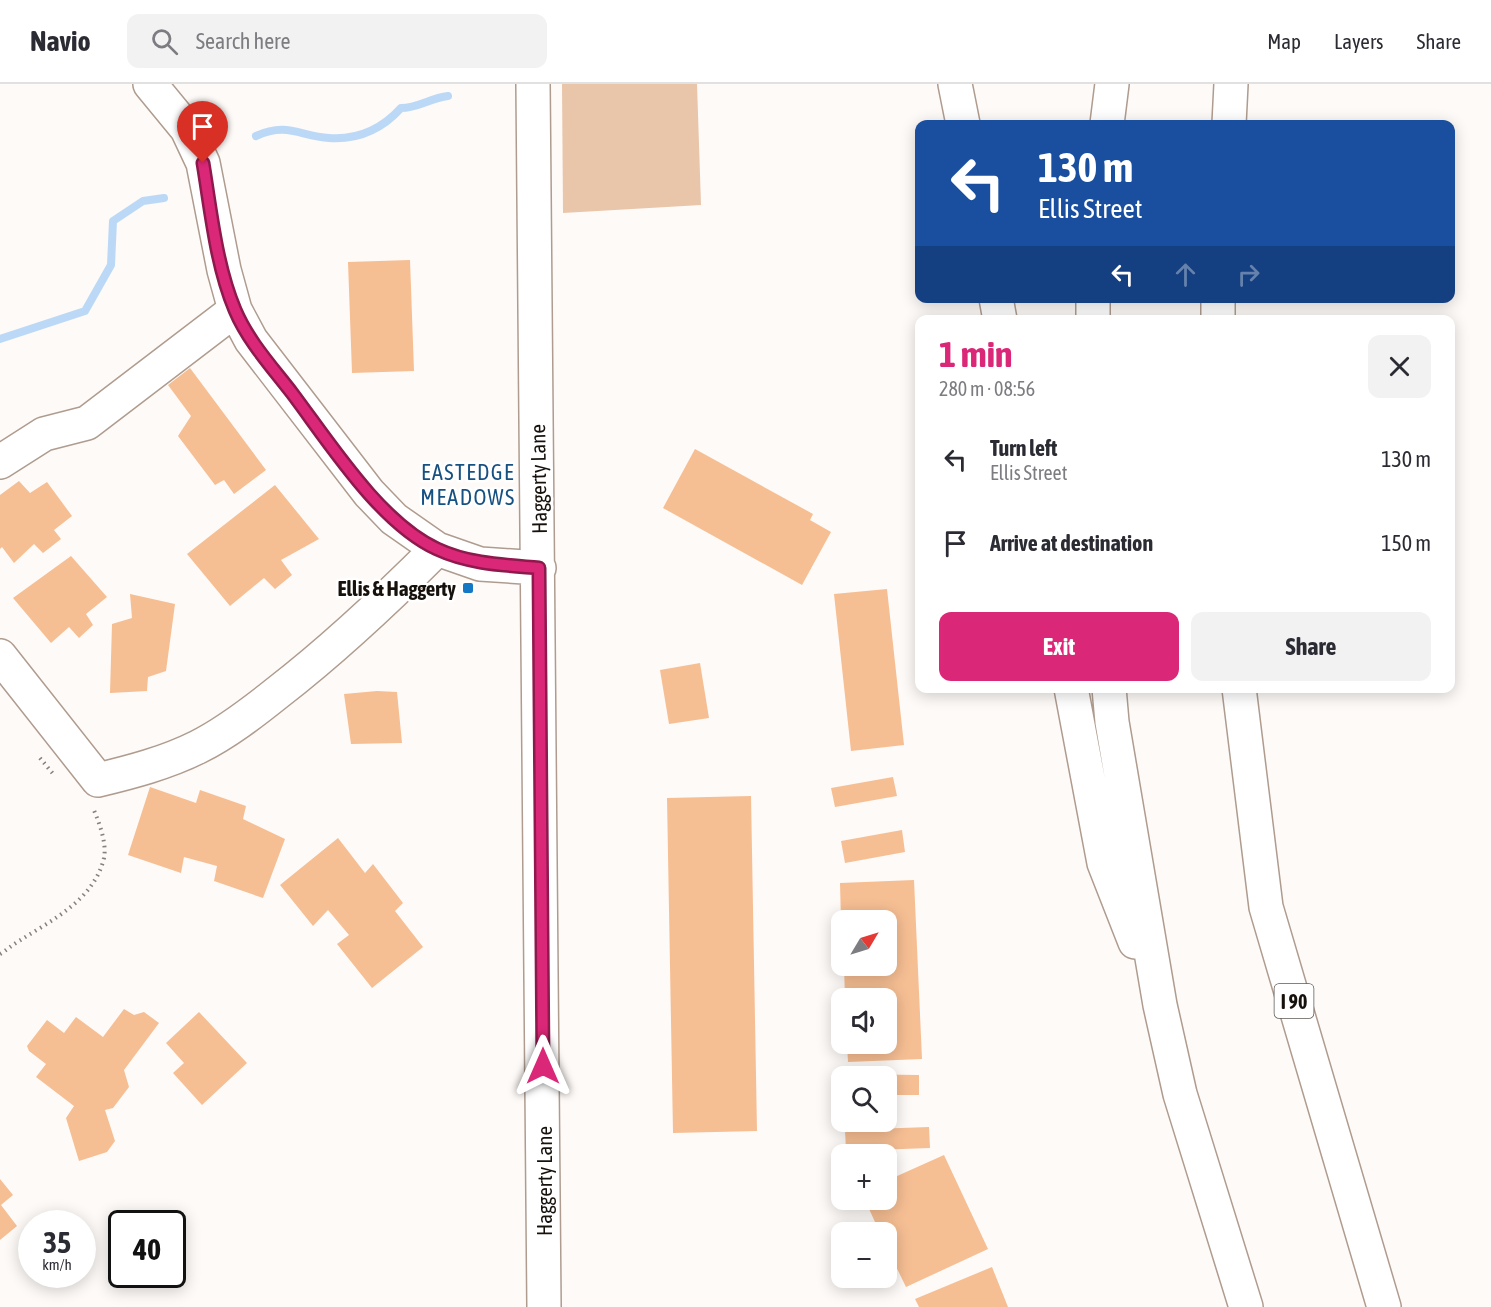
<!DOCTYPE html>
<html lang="en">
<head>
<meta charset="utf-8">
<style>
  :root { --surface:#fff; --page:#f2f2f3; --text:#2b2b33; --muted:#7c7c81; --line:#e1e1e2; --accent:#db2777 }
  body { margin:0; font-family:"Asap Condensed",sans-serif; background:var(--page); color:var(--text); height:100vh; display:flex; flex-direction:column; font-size:22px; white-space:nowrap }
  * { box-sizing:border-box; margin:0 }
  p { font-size:20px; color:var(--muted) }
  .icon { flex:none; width:33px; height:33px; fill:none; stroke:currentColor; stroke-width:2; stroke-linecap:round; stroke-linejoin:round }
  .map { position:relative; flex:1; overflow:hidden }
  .sheet { position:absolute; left:915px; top:231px; width:540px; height:378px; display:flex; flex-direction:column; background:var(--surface); border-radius:12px; box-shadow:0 3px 15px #0003 }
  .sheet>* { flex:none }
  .top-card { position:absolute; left:915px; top:36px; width:540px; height:183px; border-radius:12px; box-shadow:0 3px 15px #0003; background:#1a4fa0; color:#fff; overflow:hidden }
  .needle { width:39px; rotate:52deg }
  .tools { position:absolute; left:831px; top:826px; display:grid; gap:12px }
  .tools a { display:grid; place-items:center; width:66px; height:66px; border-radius:12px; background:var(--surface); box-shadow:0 3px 15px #0003; font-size:30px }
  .speed { position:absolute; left:18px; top:1126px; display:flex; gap:12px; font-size:30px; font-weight:700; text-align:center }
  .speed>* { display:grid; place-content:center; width:78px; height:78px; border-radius:50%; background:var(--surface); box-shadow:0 3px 15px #0003; line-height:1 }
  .speed small { font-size:15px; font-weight:400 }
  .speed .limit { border:3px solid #111; border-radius:9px; background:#fff; color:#111 }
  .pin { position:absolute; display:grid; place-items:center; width:51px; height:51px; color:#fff; margin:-62px -26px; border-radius:50% 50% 50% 0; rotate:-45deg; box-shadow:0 0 6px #0007 }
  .pin .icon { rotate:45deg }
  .me { position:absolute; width:66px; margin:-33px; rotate:0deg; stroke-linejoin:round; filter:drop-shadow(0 0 4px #0008) }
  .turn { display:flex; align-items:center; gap:21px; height:126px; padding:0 24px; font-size:27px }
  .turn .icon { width:78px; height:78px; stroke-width:2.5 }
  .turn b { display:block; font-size:42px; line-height:51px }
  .lanes { display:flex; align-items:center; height:57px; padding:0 24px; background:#0003; justify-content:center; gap:30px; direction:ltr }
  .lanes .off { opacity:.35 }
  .round { display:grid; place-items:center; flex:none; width:63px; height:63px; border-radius:12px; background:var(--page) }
  .head { display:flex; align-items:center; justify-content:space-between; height:102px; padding:0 24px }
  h1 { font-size:36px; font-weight:700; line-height:45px; color:var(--accent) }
  .button { display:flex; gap:12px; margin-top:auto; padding:12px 24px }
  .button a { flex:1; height:69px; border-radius:12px; background:var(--accent); color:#fff; font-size:24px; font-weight:700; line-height:69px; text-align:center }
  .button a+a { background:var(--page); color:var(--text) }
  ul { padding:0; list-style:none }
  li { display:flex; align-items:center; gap:18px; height:84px; padding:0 24px }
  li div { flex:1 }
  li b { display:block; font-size:22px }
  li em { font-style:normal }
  header { display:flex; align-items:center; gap:36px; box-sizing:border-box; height:84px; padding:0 30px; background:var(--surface); border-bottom:2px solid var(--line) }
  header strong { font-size:28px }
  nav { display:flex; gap:33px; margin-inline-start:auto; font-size:21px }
  .search { width:420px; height:54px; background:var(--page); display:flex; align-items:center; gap:15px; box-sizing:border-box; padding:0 21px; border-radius:12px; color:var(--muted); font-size:22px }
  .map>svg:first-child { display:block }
  .green { fill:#e9c5aa }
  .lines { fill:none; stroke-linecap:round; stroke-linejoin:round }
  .stream { stroke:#bbd9f6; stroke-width:8 }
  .building { fill:#f6be93 }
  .minor-casing { stroke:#af9c8f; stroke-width:36 }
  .highway-casing { stroke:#af9c8f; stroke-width:36 }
  .path { stroke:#86817d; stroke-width:4; stroke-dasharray:1.5 4.5; stroke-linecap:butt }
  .minor { stroke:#fff; stroke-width:33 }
  .highway { stroke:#fff; stroke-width:33 }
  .route-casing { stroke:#8e194d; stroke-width:15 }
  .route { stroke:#db2777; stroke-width:10 }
  .poi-dot { fill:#1578c4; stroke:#fff; stroke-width:2 }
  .labels { text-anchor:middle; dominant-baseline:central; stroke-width:5; stroke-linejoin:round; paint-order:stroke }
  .shield { fill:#fff; stroke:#5d5855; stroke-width:1.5 }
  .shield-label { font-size:20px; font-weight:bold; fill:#17110c }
  .street-label { font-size:21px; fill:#17110c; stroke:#fff }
  .poi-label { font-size:21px; font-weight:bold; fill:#17110c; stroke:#fff; text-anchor:end }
  .neighbourhood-label { font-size:22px; letter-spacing:1.5px; fill:#175182; stroke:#fff }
</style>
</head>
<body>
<header>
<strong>Navio</strong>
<div class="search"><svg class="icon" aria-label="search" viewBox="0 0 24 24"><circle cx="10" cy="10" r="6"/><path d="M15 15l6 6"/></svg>Search here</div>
<nav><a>Map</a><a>Layers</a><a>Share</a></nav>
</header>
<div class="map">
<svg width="1491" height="1223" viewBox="0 0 1491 1223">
  <rect width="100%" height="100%" fill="#fefaf7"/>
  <path class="green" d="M562,0h135l4,121 -138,8z"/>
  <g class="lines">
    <path class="stream" d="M256,52c31,-14 44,0 73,2 29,2 53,-9 72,-30 17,0 29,-10 47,-12
      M0,255l85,-28 26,-46 2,-44 30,-20 21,-3"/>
  </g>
  <path class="building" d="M410,176l4,111 -62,2 -4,-111z
    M190,284l76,102 -32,24 -10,-14 -9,5 -37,-49 13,-20 -23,-31z
    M695,365l118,65 -3,6 21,12 -29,53 -139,-77z
    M19,397l11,12 17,-11 25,34 -18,14 7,9 -18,14 -9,-9 -20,19 -12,-16 -2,2v-54z
    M275,401l44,54 -38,21 11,15 -17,14 -11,-11 -34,28 -43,-52z
    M71,472l36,41 -21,17 7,11 -14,13 -10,-11 -18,16 -38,-45z
    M887,505l17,156 -53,6 -17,-157z
    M130,510l45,10 -9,67 -18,6 -1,14 -37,2 2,-69 20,-6z
    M700,579l9,55 -40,6 -9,-54z
    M377,607l20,1 5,51 -51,1 -7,-50z
    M893,693l4,19 -62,11 -4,-19z
    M150,703l46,16 4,-13 46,16 -3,13 42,20 -22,59 -49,-17 3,-15 -33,-9 -3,16 -53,-18z
    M751,712l6,335 -84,2 -6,-335z
    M902,746l3,22 -60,11 -4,-22z
    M338,754l27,35 8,-9 30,39 -8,8 28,36 -51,41 -35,-44 12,-9 -21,-25 -15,16 -33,-41z
    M914,796l8,179 -74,3 -1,-18h39v-45h-41l-1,-33h42v-45h-45l-1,-38z
    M124,925l10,6 10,-3 15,11 -35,47 5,17 -16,21 -8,2 10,31 -8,11 -28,9 -13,-43 8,-12 -38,-29 10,-13 -17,-13 -2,-5 20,-26 17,13 12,-16 27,20z
    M199,928l48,51 -45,42 -29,-32 11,-10 -18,-20z
    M845,990l74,1v20h-33v-18h-41z
    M929,1043l1,21 -84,3 -1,-21z
    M944,1071l44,94 -82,38 -20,-41v-13h-6l-15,-33h21v-19z
    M0,1095l13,16 -12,10 16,21 -17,14z
    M992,1183l16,40h-89l-4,-8z"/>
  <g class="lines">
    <defs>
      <path id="minor" d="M150,0l37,45 16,34 21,107 11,40 16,30 118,153 25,26 43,30 43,15 59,4
        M533,0l11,1223
        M0,378l44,-28 43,-11 148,-113
        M0,572l98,124c33,-8 68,-17 100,-33 28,-14 54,-34 79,-54 57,-44 109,-93 160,-144"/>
      <path id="highway" d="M955,0l8,40
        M1107,40l5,-40
        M1229,40l2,-40
        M996,214l4,22
        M1218,214v22
        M1093,236v-22
        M1071,604l33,175 31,79
        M1109,604l3,34 48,283 20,89 66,213
        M1239,604l27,219 118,400"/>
    </defs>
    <use href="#minor" class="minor-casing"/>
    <use href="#highway" class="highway-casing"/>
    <path class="path" d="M40,674l14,17
      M0,870c7,-4 12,-9 19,-13 33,-21 75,-41 85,-83 3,-15 -5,-36 -11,-50"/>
    <use href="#minor" class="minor"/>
    <use href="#highway" class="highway"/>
  </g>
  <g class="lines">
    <defs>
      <path id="route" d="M203,79c8,48 13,102 32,147 13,31 37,57 57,83 37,49 88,130 145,156 32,15 67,16 102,19l4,498"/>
    </defs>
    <use href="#route" class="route-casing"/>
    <use href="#route" class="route"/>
  </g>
  <rect class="poi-dot" x="462" y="498" width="12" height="12" rx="3"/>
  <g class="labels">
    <rect class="shield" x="1274.5" y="900" width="39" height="34" rx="4.5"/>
    <g class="shield-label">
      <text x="1294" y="917">I 90</text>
    </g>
    <g class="street-label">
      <text transform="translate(538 395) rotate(-91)">Haggerty Lane</text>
      <text transform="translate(544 1097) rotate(-90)">Haggerty Lane</text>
    </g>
    <g class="poi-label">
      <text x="456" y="504">Ellis &amp; Haggerty</text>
    </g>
    <g class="neighbourhood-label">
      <text x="468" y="388">EASTEDGE<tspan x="468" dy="25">MEADOWS</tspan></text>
    </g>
  </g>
</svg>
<div class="tools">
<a><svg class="needle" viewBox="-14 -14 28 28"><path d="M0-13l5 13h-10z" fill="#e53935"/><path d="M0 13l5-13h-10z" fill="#7c7c81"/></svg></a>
<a><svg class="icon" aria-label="sound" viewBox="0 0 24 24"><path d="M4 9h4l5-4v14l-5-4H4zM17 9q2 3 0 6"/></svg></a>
<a><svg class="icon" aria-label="search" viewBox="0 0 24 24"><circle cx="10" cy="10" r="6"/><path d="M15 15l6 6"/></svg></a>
<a>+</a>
<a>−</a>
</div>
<div class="speed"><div>35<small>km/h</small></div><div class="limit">40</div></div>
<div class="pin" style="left:203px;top:79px;background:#d93025"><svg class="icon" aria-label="arrive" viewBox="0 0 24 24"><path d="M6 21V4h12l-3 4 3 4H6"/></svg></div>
<svg class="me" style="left:543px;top:982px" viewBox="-20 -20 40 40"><path d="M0-17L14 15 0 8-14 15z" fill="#db2777" stroke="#fff" stroke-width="4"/></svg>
<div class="top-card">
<div class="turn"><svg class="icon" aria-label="left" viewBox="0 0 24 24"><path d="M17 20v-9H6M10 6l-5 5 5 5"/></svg><div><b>130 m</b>Ellis Street</div></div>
<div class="lanes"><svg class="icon" aria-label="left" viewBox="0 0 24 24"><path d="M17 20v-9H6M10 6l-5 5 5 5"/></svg><svg class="icon off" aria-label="ahead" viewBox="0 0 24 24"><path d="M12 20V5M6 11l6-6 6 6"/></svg><svg class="icon off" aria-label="right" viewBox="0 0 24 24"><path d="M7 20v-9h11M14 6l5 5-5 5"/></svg></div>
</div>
<section class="sheet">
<div class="head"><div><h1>1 min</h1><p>280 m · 08:56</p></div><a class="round"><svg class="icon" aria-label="close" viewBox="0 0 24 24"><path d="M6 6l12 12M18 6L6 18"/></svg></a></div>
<ul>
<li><svg class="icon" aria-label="left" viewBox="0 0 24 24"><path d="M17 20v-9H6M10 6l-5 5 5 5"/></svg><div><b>Turn left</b><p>Ellis Street</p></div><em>130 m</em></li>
<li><svg class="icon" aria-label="arrive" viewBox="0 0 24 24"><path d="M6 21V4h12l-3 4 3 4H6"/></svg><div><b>Arrive at destination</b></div><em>150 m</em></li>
</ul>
<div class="button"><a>Exit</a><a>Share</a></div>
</section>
</div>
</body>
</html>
